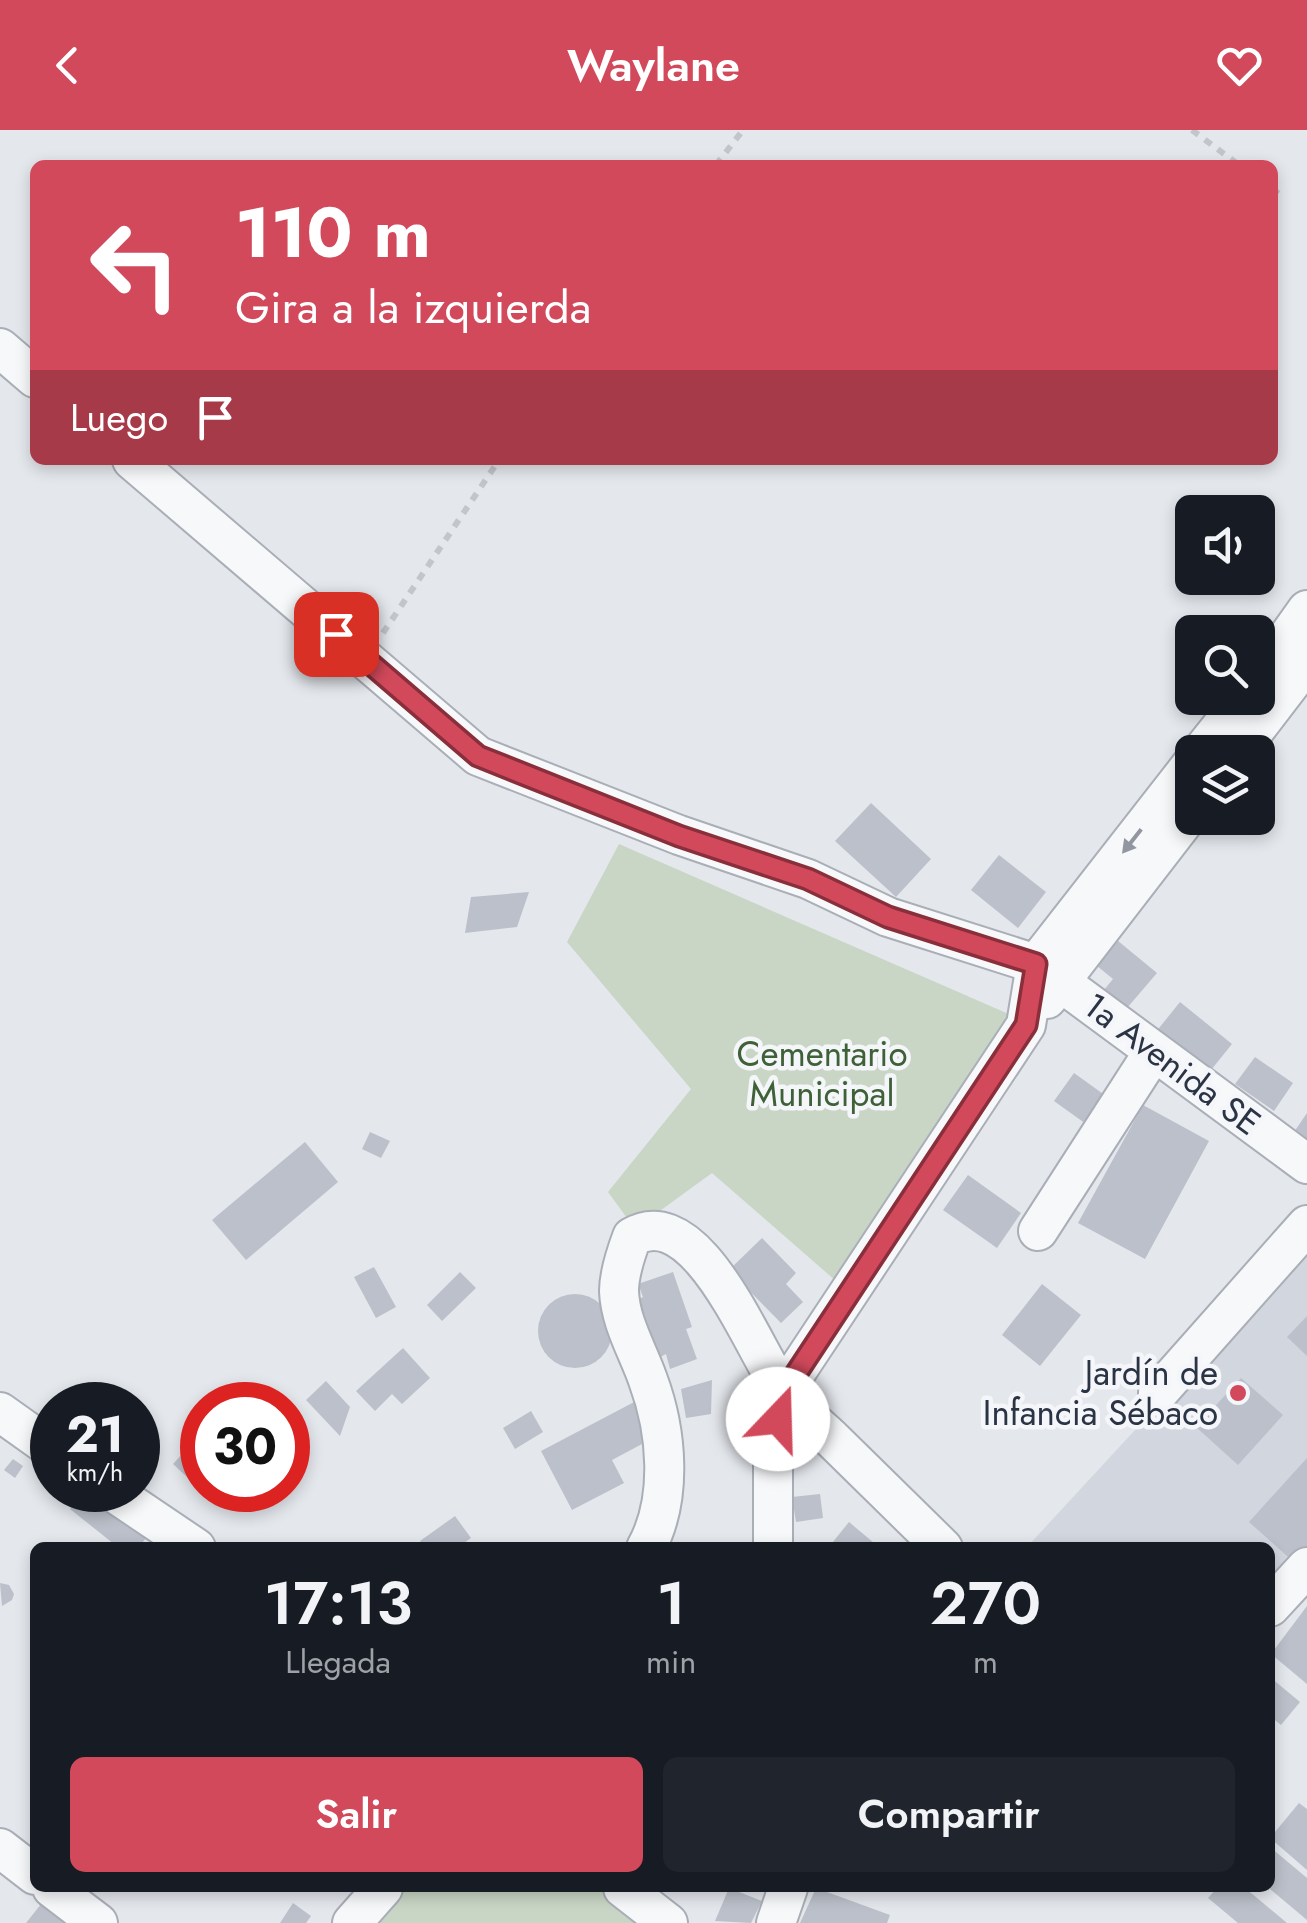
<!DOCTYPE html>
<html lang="es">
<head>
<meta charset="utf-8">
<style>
  :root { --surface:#171b24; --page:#20242c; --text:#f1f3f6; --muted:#9ea1a6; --accent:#d1495b }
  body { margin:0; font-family:Jost,sans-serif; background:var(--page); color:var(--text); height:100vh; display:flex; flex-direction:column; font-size:38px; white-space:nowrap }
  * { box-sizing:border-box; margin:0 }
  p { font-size:32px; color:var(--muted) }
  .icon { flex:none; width:55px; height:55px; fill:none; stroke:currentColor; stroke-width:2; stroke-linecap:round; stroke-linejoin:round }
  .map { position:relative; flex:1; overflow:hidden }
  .drawer { position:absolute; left:30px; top:1412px; width:1245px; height:350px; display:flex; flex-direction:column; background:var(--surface); border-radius:15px; box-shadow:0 5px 15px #0003 }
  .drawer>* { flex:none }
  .banner { position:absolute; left:30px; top:30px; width:1248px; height:305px; border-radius:15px; box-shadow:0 5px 15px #0003; background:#d1495b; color:#fff; overflow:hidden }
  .controls { position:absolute; left:1175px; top:365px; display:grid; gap:20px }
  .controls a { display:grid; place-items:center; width:100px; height:100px; border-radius:15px; background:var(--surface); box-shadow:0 5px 15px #0003; font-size:50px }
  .speed { position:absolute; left:30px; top:1252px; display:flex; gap:20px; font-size:50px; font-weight:700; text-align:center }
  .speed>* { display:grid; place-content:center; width:130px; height:130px; border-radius:50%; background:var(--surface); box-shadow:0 5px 15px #0003; line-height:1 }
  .speed small { font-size:25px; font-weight:400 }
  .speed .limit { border:15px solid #d22; background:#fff; color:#111 }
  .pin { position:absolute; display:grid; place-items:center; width:85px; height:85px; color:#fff; margin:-42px; border-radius:20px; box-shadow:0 5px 15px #0006 }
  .me { position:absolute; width:110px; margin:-55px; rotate:21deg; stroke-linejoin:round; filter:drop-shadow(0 0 8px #0008) }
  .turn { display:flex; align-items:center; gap:35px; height:210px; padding:0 40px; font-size:45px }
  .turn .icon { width:130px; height:130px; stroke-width:2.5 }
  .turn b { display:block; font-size:70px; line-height:85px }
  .then { display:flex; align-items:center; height:95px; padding:0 40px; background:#0003; gap:20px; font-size:38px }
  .eta { display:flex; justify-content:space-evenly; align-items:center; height:170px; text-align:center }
  .eta b { font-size:60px; font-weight:600; line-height:70px }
  .action { display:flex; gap:20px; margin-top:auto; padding:20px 40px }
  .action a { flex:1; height:115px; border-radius:15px; background:var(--accent); color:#fff; font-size:40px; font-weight:600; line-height:115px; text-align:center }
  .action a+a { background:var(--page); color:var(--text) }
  header { display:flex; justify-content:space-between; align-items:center; height:130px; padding:0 40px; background:var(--accent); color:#fff; font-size:45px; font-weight:600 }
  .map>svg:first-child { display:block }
  .built { fill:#d2d6de }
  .green { fill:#c9d6c5 }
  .building { fill:#bbc0ca }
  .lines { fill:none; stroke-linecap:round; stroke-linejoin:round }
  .minor-casing { stroke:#a9aeb7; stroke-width:42 }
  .path { stroke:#c2c5cb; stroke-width:6; stroke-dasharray:8 8; stroke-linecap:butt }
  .minor { stroke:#f7f8fa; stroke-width:38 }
  .oneway { fill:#9196a0 }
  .route-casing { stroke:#882f3b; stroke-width:25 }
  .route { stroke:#d1495b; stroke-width:18 }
  .poi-dot { fill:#d1495b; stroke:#f4f6f9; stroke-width:4 }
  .labels { text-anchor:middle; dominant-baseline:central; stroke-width:9; stroke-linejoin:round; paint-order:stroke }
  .park-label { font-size:35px; fill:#3f6138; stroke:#f4f6f9 }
  .street-label { font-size:35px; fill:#2b3445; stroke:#f4f6f9 }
  .poi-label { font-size:35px; fill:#2b3445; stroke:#f4f6f9; text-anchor:end }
</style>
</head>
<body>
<header><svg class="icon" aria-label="back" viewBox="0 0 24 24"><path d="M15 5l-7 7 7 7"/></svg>Waylane<svg class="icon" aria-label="heart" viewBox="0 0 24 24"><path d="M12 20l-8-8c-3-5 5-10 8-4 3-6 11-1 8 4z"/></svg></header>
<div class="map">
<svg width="1307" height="1793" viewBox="0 0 1307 1793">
  <rect width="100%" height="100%" fill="#e4e7ec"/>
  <path class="built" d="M1307,1114v299l-37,39v-34h-244z"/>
  <path class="green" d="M619,714l392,171 -167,273 -132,-115 -77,56 -27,-37 83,-103 -124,-147z
    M402,1758h197l44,35h-271z"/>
  <path class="building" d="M871,673l60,56 -35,38 -61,-56z
    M999,725l47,37 -28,36 -47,-38z
    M529,762l-12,35 -52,6 6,-36z
    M1112,806l45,37 -36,42 -22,-19 14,-17 -22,-18z
    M1180,872l52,42 -29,36 -52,-42z
    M1255,927l38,26 -19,28 -39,-27z
    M1074,943l32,23 -20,28 -32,-23z
    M1143,975l66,36 -64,118 -67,-36z
    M1307,983v41l-19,-13z
    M370,1002l20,9 -9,17 -19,-9z
    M305,1012l33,40 -92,78 -34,-40z
    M968,1045l53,38 -24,35 -54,-38z
    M762,1108l34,35 -10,11 17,18 -22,21 -52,-53z
    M374,1137l22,40 -20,11 -22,-41z
    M460,1142l16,16 -34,33 -15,-16z
    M673,1142l19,55 -6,2 11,30 -27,10 -4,-15 -15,8 -28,-55 20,-10 -5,-13z
    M1042,1154l39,31 -41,51 -38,-31z
    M538 1201a37 37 0 1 1 74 0a37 37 0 1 1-74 0Z
    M1307,1186v40l-20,-19z
    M403,1218l27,30 -28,26 -10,-10 -17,17 -19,-20z
    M1241,1248l42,37 -45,50 -42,-38z
    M712,1250l-1,34 -25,4 -5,-29z
    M326,1251l24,26 -10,29 -34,-36z
    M638,1270l19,36 -45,24 12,23 -52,27 -31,-59z
    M531,1281l12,21 -28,17 -12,-21z
    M202,1302v59l-29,-27z
    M1307,1328v96l-10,11 -48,-43z
    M13,1329l10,7 -8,12 -11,-8z
    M84,1360h23l47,38 -16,20h-19l-49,-39z
    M820,1364l3,24 -27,4 -4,-25z
    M455,1386l16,22 -14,10h-32l-5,-7z
    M849,1392l31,26h-52z
    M0,1453l9,2 5,9 -2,6 -10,6z
    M1307,1476v78l-36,-30z
    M1270,1547l30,25 -19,23 -11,-9z
    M1299,1673l8,6v61l-37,-32z
    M1270,1717l37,31v42l-37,-31z
    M729,1758l33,13 -11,22 -36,-2z
    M816,1758l74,27 -3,8h-87z
    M1217,1758h28l42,35h-49l-30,-25z
    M49,1764l39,29h-62z
    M293,1773l18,13 -5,7h-26z"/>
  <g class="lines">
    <defs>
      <path id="minor" d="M0,218l35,30
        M132,330l346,296 201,79 129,44 80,38 148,47 271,200
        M1258,549l49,-69
        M1201,622l43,-54
        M1238,622l69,-90
        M1047,869l145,-188
        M1038,1101l116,-180
        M1158,1263l149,-168
        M0,1282l52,37
        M110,1360l86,58
        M646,1418c27,-49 21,-117 2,-168 -10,-29 -28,-58 -29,-89 0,-18 7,-38 13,-54 67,-39 123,118 152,155 13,17 33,33 49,48 37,36 73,72 110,108
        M773,1418v-102l10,-54 243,-367 10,-61 156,-200
        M1270,1477l37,-40
        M0,1718l35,27
        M52,1758l46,35
        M623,1758l45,35
        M352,1793l31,-35
        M776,1793l12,-35"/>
    </defs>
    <use href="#minor" class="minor-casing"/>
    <path class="path" d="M1192,0l47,35
      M716,35l27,-35
      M1272,59l9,6
      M383,503l116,-173"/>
    <use href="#minor" class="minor"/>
  </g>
  <defs><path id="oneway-solid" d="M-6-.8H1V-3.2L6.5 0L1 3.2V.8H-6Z" transform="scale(2.5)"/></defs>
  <use class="oneway" href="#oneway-solid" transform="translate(1132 711) rotate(128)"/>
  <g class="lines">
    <defs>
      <path id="route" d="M336,504l142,122 201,80 129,43 80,38 148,47 -10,61 -242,367 -6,27"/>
    </defs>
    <use href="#route" class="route-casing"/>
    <use href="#route" class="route"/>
  </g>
  <circle class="poi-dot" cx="1238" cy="1263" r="10"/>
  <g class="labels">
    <g class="park-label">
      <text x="822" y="924">Cementario<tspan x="822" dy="40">Municipal</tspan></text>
    </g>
    <g class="street-label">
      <text transform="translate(1172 934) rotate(37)">1a Avenida SE</text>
    </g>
    <g class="poi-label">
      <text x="1218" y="1243">Jardín de<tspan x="1218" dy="40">Infancia Sébaco</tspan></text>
    </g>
  </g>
</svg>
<div class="controls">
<a><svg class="icon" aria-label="sound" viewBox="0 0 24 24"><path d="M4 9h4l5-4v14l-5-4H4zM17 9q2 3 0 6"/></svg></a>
<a><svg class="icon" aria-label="search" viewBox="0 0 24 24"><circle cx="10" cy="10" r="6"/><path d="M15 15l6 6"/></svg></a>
<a><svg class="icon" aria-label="layers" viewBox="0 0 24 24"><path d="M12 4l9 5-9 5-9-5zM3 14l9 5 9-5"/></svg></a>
</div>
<div class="speed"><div>21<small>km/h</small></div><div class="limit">30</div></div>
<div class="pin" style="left:336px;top:504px;background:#d93025"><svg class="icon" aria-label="arrive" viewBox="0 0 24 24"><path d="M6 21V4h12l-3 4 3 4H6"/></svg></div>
<svg class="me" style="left:778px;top:1289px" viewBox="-20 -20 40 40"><circle r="19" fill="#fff"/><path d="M0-13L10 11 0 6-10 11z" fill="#d1495b"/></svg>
<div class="banner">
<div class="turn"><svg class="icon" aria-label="left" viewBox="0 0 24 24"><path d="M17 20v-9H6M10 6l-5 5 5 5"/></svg><div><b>110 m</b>Gira a la izquierda</div></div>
<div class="then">Luego<svg class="icon" aria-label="arrive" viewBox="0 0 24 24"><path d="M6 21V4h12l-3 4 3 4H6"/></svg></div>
</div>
<section class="drawer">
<div class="eta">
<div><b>17:13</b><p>Llegada</p></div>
<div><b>1</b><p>min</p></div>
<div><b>270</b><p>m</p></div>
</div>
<div class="action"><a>Salir</a><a>Compartir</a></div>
</section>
</div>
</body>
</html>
